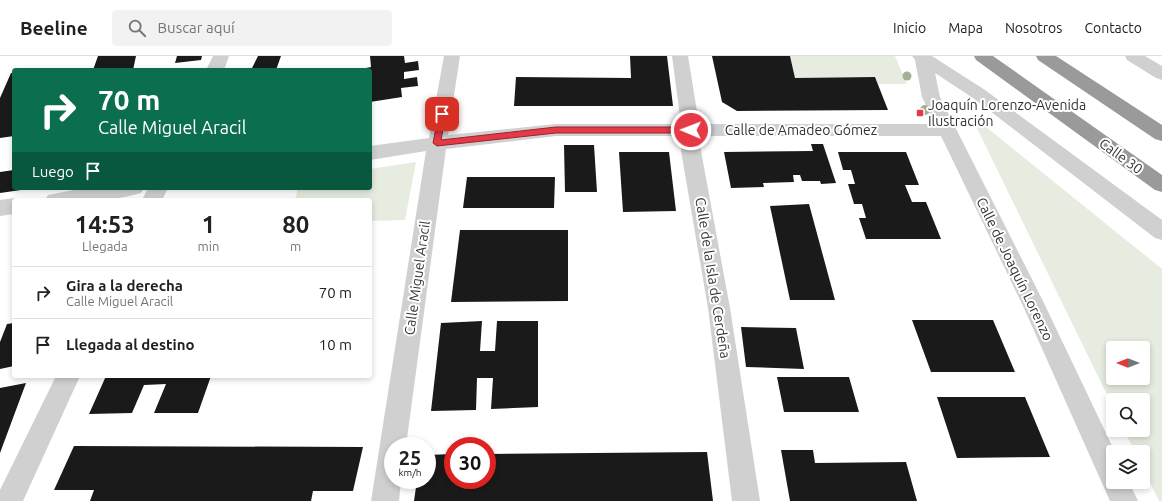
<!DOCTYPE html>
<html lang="es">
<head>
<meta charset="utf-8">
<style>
  :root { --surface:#fff; --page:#f2f2f2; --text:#202124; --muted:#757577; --line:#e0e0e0 }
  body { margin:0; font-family:Ubuntu,sans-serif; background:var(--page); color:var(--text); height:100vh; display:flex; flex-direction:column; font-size:15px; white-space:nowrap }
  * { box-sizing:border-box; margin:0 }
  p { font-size:13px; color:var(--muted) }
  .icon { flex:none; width:22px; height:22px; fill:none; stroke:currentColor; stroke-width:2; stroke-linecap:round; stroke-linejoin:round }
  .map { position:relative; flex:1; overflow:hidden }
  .sheet { position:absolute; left:12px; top:142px; width:360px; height:180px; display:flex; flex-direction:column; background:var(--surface); border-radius:4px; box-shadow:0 2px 6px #0003 }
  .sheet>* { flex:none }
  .hud { position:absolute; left:12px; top:12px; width:360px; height:122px; border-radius:4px; box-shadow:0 2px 6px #0003; background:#0b6e4f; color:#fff; overflow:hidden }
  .needle { width:26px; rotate:270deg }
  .controls { position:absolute; left:1106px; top:285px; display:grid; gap:8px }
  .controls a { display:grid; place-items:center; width:44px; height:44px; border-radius:4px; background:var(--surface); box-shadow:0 2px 6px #0003; font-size:20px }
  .speed { position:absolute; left:384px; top:381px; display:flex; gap:8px; font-size:20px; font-weight:700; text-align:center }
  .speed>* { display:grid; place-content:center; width:52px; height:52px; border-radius:50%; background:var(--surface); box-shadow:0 2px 6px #0003; line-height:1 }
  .speed small { font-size:10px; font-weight:400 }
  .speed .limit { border:6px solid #d22; background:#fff; color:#111 }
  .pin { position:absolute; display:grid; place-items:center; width:34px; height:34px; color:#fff; margin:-17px; border-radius:8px; box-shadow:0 2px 6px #0006 }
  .me { position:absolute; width:44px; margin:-22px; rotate:271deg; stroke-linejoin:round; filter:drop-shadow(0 0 3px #0008) }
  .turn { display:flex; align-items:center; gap:14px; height:84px; padding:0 20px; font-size:18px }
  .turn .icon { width:52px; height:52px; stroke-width:2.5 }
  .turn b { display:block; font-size:28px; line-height:34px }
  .then { display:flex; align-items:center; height:38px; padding:0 20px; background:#0003; gap:8px; font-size:15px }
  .eta { display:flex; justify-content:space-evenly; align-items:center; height:68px; text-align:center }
  .eta b { font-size:24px; font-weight:700; line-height:28px }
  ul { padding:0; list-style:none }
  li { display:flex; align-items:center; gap:12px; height:52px; padding:0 20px; border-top:1px solid var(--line) }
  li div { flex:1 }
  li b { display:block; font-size:15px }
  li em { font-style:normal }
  header { display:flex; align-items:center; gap:24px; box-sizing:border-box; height:56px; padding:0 20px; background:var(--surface); border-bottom:1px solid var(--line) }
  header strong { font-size:19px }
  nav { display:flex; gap:22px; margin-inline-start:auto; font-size:14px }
  .search { width:280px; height:36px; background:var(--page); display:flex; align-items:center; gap:10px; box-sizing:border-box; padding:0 14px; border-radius:4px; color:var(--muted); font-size:15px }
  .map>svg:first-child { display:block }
  .green { fill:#e6ecdf; fill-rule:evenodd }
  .building { fill:#1a1a1a }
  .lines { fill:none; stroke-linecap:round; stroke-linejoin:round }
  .minor { fill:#d0d0d0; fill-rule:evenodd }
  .highway { fill:#9a9a9a; fill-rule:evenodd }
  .tree { fill:#a2b095 }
  .route { fill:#e63946; stroke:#96252e }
  .poi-dot { fill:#e63946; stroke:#fff; stroke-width:1.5 }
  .labels { text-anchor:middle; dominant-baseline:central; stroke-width:4; stroke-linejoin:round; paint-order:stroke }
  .poi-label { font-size:14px; fill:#333; stroke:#fff; text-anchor:start }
  .street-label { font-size:14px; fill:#333; stroke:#fff }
</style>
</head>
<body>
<header>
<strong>Beeline</strong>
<div class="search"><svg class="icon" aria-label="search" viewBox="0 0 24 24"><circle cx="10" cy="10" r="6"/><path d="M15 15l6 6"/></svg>Buscar aquí</div>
<nav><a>Inicio</a><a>Mapa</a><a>Nosotros</a><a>Contacto</a></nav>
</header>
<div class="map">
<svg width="1162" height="445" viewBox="0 0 1162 445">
  <rect width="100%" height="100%" fill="#fff"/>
  <path class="green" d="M790,0h105l12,28h-29l-3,-7 -80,1z
    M970,58l192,155v232h-3l-16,-33v-16h-8l-11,-22h19v-30h-30v7zM1113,292h30v30h-30z
    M416,106l-11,58 -35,1v-21h-75l3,-12h72v-19z"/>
  <path class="building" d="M98,0h38l-3,14h-40z
    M177,0h25l-1,4 -26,3z
    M258,0h23l-5,14h-25z
    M370,0h34l1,7 13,-2 1,9 -15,2v7l13,-2 1,9 -17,2 1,9 -32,5v-32h-4v-2l5,-1z
    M630,0h37l6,50h-159l2,-29 115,1z
    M712,0h78l5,22 80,-1 13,33 -151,1 -15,-9z
    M11,17h3v63l-14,2v-40z
    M811,88h12l13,39 -15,1 -1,-3h-18l-2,-6h-7l1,7 -31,1 1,4 -33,1 -7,-36 89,-1z
    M564,89h30l3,47h-32z
    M619,96h50l7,59 -53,1z
    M838,96h68l13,33h-14l7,17h14l15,37h-75l-7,-21h7l-4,-14h-8l-6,-20h7l-4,-14h-8z
    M14,114v18l14,1 -28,4v-21z
    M467,121h88l-1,31h-91z
    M809,148l26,96h-45l-20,-94z
    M460,174h108v71l-117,1z
    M912,264h81l22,52h-84z
    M482,265l-2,30h15l2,-30h41v86l-47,2 2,-31h-16l-1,32 -45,1 10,-88z
    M14,267v43l-14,3v-27l7,-18z
    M741,271l55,1 8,41 -58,-2z
    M106,320h105l-13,37h-44l12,-29 -22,1 -12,28 -43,1z
    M777,321h72l10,35h-75z
    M26,327l-26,70v-65z
    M937,341h88l25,60 -93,1z
    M74,390l289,1 -10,44h-40l-2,10h-221l4,-11h-40z
    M781,394h32l2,13 91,-1 11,39h-127z
    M707,396l6,49h-299l3,-21h10v-25l26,-1v26h34v-26z"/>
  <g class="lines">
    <path class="minor" d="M213,0h16l-5,14h-18z
      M444,0h16l-12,79 108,-11h125l-9,-68h16l11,68h236l-13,-27 -7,-37 -3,-4h20l53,34 177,130v20l-7,-2 -182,-140 -38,-25 5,24 102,202 73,153h-2v30h16l9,19h-28l-87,-195 -82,-170h-241l1,15 29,157 30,193h-28l-24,-193 -27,-157 1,-15h-126l-110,13 -40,297h-13v34h8l-2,21h-28l55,-350 -56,9v-14l59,-8z
      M1125,0h20l17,10v14l-6,-2 -29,-18z
      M84,132h60l-3,5c-31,10 -64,7 -96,7l3,-5z
      M148,132h20l-6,12h-20z
      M14,142l6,2h-6v14l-14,2v-16z
      M56,320h24l-57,125h-23v-11z"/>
    <path class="highway" d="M974,0h19l169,119v17l-7,-2 -179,-130z
      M1036,0h20l106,69v16l-7,-2 -117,-79z"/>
  </g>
  <g class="tree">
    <circle cx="907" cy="20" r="4.5"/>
    <circle cx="925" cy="54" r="5"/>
  </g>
  <path class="route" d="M439,56h3l4,2 -5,26 115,-13h135l4,3 -4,3h-135l-119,13 -4,-3z"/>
  <rect class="poi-dot" x="916" y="53" width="8" height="8" rx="2"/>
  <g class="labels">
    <g class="poi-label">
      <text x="928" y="49">Joaquín Lorenzo-Avenida<tspan x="928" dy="16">Ilustración</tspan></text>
    </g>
    <g class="street-label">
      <text x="801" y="74">Calle de Amadeo Gómez</text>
      <text transform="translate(1121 100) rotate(36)">Calle 30</text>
      <text transform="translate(1015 213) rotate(64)">Calle de Joaquín Lorenzo</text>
      <text transform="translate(417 222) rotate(-82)">Calle Miguel Aracil</text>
      <text transform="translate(713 222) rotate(81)">Calle de la Isla de Cerdeña</text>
    </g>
  </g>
</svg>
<div class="controls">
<a><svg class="needle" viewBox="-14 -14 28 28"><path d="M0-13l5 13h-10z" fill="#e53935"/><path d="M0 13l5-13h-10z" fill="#757577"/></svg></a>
<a><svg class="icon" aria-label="search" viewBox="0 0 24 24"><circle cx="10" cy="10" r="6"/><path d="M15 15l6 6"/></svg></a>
<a><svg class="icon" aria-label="layers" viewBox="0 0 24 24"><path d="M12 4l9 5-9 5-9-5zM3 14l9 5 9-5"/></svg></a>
</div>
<div class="speed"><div>25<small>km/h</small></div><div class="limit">30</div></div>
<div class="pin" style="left:442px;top:58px;background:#d93025"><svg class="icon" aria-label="arrive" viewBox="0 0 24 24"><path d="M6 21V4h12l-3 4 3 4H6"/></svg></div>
<svg class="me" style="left:691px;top:74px" viewBox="-20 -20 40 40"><circle r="17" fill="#e63946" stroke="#fff" stroke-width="3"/><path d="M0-11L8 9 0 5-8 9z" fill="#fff"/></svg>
<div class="hud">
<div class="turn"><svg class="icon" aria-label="right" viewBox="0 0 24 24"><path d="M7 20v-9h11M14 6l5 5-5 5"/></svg><div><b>70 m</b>Calle Miguel Aracil</div></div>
<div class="then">Luego<svg class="icon" aria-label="arrive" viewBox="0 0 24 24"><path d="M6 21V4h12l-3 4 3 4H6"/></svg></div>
</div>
<section class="sheet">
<div class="eta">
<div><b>14:53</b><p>Llegada</p></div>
<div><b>1</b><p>min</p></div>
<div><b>80</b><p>m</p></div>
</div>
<ul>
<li><svg class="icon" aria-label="right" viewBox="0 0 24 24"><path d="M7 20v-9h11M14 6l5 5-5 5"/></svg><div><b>Gira a la derecha</b><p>Calle Miguel Aracil</p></div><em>70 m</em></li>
<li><svg class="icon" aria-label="arrive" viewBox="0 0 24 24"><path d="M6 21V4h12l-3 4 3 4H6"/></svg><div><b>Llegada al destino</b></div><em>10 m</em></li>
</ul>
</section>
</div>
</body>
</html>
